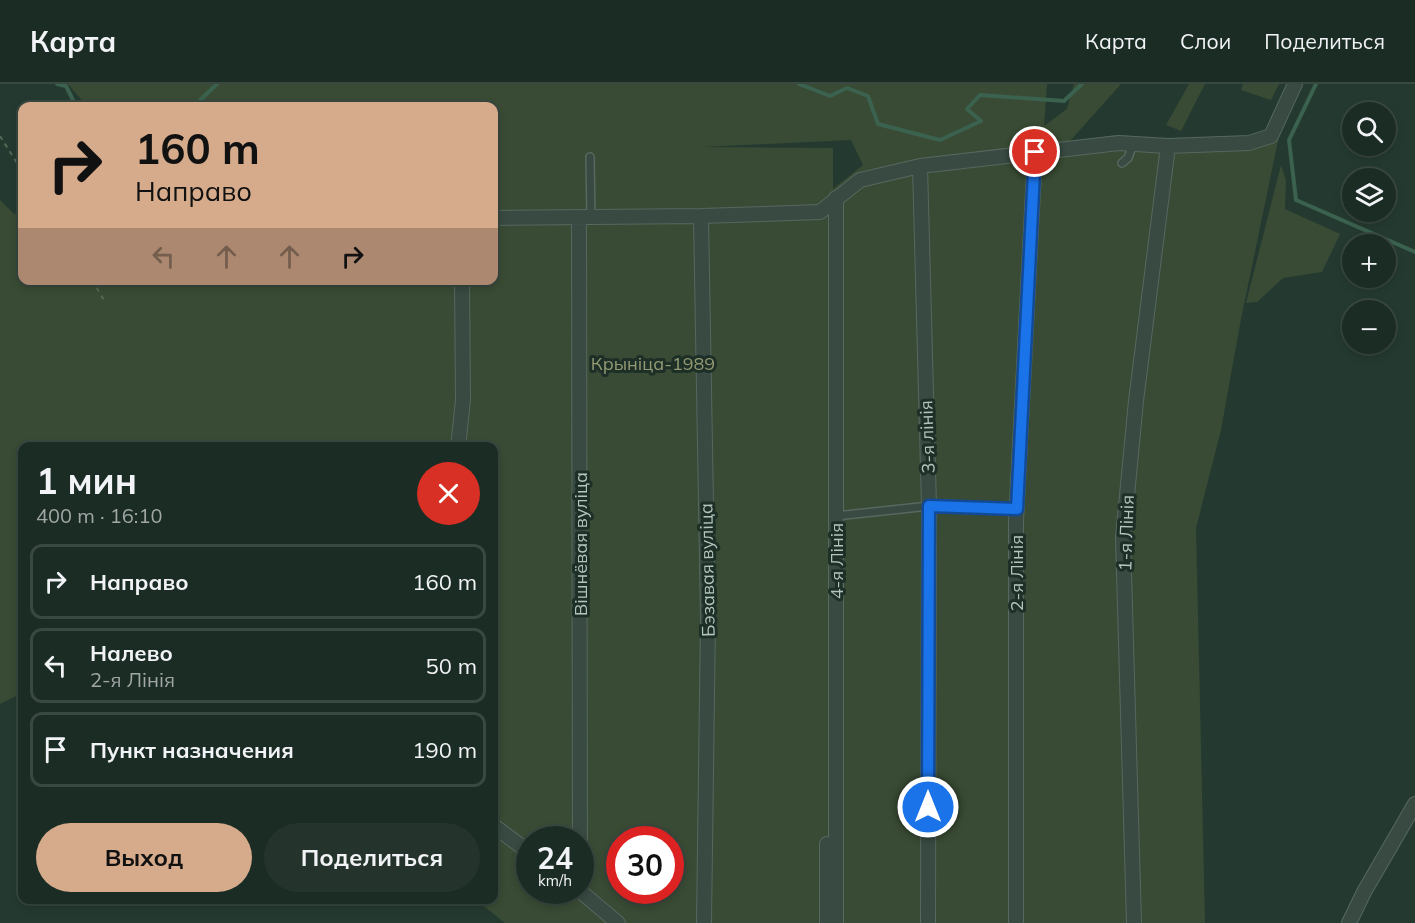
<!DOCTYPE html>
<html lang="ru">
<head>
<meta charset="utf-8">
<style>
  :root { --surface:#1b2c24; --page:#24342c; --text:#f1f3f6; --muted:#a0a7a6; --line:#394841; --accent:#d6ab8b }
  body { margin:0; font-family:Mulish,sans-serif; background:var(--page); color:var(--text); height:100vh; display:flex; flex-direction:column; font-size:22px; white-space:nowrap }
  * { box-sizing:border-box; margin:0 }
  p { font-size:20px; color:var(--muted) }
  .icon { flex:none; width:33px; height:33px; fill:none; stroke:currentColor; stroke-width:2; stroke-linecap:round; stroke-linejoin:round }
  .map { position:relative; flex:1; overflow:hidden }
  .side { position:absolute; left:18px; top:358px; width:480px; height:462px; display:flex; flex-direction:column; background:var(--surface); border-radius:12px; box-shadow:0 3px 9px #0003,0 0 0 2px var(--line) }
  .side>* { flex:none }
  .banner { position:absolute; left:18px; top:18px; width:480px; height:183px; border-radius:12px; box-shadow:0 3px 9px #0003,0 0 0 2px var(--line); background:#d6ab8b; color:#111; overflow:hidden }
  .buttons { position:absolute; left:1342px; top:18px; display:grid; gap:12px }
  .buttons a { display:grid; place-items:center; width:54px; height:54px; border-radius:50%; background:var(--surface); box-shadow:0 3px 9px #0003,0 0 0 2px var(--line); font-size:30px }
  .speed { position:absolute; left:516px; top:742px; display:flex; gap:12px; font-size:30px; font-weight:700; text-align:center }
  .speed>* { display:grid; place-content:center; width:78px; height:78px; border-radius:50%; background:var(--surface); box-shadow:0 3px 9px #0003,0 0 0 2px var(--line); line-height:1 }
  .speed small { font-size:15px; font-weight:400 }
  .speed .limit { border:9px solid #d22; background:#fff; color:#111 }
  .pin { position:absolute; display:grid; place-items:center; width:51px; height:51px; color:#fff; margin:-26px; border:3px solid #fff; border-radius:50%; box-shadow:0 2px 6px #0007 }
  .me { position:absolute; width:66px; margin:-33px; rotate:0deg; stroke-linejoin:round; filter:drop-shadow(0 0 4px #0008) }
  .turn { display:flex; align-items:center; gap:21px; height:126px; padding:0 18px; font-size:27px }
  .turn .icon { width:78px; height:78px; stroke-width:2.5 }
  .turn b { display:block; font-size:42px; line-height:51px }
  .lanes { display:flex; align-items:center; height:57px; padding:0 18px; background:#0003; justify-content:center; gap:30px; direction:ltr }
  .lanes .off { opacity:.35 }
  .round { display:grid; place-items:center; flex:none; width:63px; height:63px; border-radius:32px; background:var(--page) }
  .head { display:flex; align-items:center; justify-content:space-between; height:102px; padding:0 18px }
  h1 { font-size:36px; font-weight:700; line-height:45px }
  .button { display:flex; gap:12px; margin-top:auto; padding:12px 18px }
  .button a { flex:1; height:69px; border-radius:36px; background:var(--accent); color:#111; font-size:24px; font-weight:700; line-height:69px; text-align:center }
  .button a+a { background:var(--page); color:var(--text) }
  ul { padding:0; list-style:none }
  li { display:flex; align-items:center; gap:18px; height:75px; margin:0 12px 9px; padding:0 6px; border:3px solid var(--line); border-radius:12px }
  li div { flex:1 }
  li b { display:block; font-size:22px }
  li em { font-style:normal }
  header { display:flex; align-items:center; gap:36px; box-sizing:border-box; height:84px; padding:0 30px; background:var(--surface); border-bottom:2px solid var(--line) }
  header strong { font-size:28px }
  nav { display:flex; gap:33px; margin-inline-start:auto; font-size:21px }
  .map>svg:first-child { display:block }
  .green { fill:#394b34; fill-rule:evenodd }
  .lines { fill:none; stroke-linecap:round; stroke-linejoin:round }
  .stream { stroke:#3b614f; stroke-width:4 }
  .service-casing { stroke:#566860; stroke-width:10 }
  .minor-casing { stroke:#566860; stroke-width:16 }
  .path { stroke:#546857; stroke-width:2; stroke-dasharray:4.5 4.5; stroke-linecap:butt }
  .service { stroke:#384a42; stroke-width:7 }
  .minor { stroke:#384a42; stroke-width:14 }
  .route-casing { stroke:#114b97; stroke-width:15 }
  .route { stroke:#1a73e8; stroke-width:10 }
  .labels { text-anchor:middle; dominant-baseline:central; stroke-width:6; stroke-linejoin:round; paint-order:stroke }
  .park-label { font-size:18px; fill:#939a73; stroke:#1d2f27 }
  .street-label { font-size:18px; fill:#b3c6be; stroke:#1d2f27 }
</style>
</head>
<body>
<header>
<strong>Карта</strong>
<nav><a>Карта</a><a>Слои</a><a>Поделиться</a></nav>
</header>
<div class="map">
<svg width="1415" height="839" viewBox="0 0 1415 839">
  <rect width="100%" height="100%" fill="#243a30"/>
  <path class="green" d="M68,0h979l-3,42 23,-17 7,-25h47l-51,57 47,-6 65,5 97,-4 -38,183 -20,111 -25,98 9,395h-700l-29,-23h18v-453h-472v246l-22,11v-504l14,14 8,-3v69h472v-174h-407zM851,56l12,25 -30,24v-41l-131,-1zM530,756h50v51h-50zM620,756h50v51h-50z
    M1189,0h16l-24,47 -15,-6z
    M1243,0h36l-8,16 -30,-10z
    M1281,81l5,15 -1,29 55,25 -18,38 -39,6 -26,24 -11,1z"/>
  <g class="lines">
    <path class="stream" d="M57,0l9,2 10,20
      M799,0l31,12 17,-8 21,8 10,28 62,16 41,-19 -14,-12 13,-14 84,6 18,-17
      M1316,0l-27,56 7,60 119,52
      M194,22l23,-22"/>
    <defs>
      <path id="service" d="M590,73l1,61
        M1122,79l6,-5 5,-14
        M836,432l93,-10 88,3"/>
      <path id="minor" d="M920,82l9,340 -1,417
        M836,114v725
        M701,132l7,403 -4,304
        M494,134l207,-2 119,-4 40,-32 60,-14 199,-23 49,3 81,-3 22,-7 24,-52
        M579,134l1,652
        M458,363l5,-47 -1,-120
        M494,742l36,27
        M580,807l38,32
        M827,839v-79
        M1016,839v-401l19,-370
        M1134,839l-11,-386 13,-136 32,-255
        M1349,839l15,-31 51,-88"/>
    </defs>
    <use href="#service" class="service-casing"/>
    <use href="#minor" class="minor-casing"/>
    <path class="path" d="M0,52l22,35
      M92,196l12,20"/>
    <use href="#service" class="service"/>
    <use href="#minor" class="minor"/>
  </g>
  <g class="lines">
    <defs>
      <path id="route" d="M928,723l1,-301 88,3 18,-357"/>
    </defs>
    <use href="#route" class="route-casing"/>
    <use href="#route" class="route"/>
  </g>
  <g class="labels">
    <g class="park-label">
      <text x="653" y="279">Крыніца-1989</text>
    </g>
    <g class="street-label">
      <text transform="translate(927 353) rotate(-92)">3-я лінія</text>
      <text transform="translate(1126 449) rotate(-88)">1-я Лінія</text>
      <text transform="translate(580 460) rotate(-90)">Вішнёвая вуліца</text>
      <text transform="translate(836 477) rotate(-90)">4-я Лінія</text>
      <text transform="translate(707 486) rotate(-91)">Бэзавая вуліца</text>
      <text transform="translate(1016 489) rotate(-90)">2-я Лінія</text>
    </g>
  </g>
</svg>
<div class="buttons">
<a><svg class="icon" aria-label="search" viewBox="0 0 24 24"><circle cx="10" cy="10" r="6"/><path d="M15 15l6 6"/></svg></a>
<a><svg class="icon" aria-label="layers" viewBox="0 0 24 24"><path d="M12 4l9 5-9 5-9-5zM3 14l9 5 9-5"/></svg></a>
<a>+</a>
<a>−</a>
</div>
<div class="speed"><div>24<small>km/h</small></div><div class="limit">30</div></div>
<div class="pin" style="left:1035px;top:68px;background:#d93025"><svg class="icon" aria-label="arrive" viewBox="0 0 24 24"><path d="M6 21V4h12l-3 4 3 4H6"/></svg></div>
<svg class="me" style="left:928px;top:723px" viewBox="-20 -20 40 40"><circle r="17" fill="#1a73e8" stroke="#fff" stroke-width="3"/><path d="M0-11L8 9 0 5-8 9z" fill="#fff"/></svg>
<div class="banner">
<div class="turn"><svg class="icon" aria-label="right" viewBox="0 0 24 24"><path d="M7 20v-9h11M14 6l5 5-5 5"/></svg><div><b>160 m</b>Направо</div></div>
<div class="lanes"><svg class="icon off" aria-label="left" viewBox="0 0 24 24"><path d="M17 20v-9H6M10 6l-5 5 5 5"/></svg><svg class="icon off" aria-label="ahead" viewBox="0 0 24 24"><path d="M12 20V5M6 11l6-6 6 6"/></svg><svg class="icon off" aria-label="ahead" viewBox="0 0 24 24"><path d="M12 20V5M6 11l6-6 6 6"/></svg><svg class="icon" aria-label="right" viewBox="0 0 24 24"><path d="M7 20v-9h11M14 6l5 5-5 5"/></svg></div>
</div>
<section class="side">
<div class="head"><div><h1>1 мин</h1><p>400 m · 16:10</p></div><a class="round" style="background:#d93025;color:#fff"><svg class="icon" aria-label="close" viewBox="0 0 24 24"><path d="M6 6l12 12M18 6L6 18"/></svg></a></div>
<ul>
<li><svg class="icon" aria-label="right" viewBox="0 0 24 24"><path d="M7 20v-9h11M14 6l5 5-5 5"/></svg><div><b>Направо</b></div><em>160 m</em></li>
<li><svg class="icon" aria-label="left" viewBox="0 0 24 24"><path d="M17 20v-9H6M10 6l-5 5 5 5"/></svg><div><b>Налево</b><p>2-я Лінія</p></div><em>50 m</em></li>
<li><svg class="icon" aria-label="arrive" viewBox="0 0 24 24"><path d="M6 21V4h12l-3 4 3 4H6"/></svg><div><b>Пункт назначения</b></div><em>190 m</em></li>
</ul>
<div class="button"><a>Выход</a><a>Поделиться</a></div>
</section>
</div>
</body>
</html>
